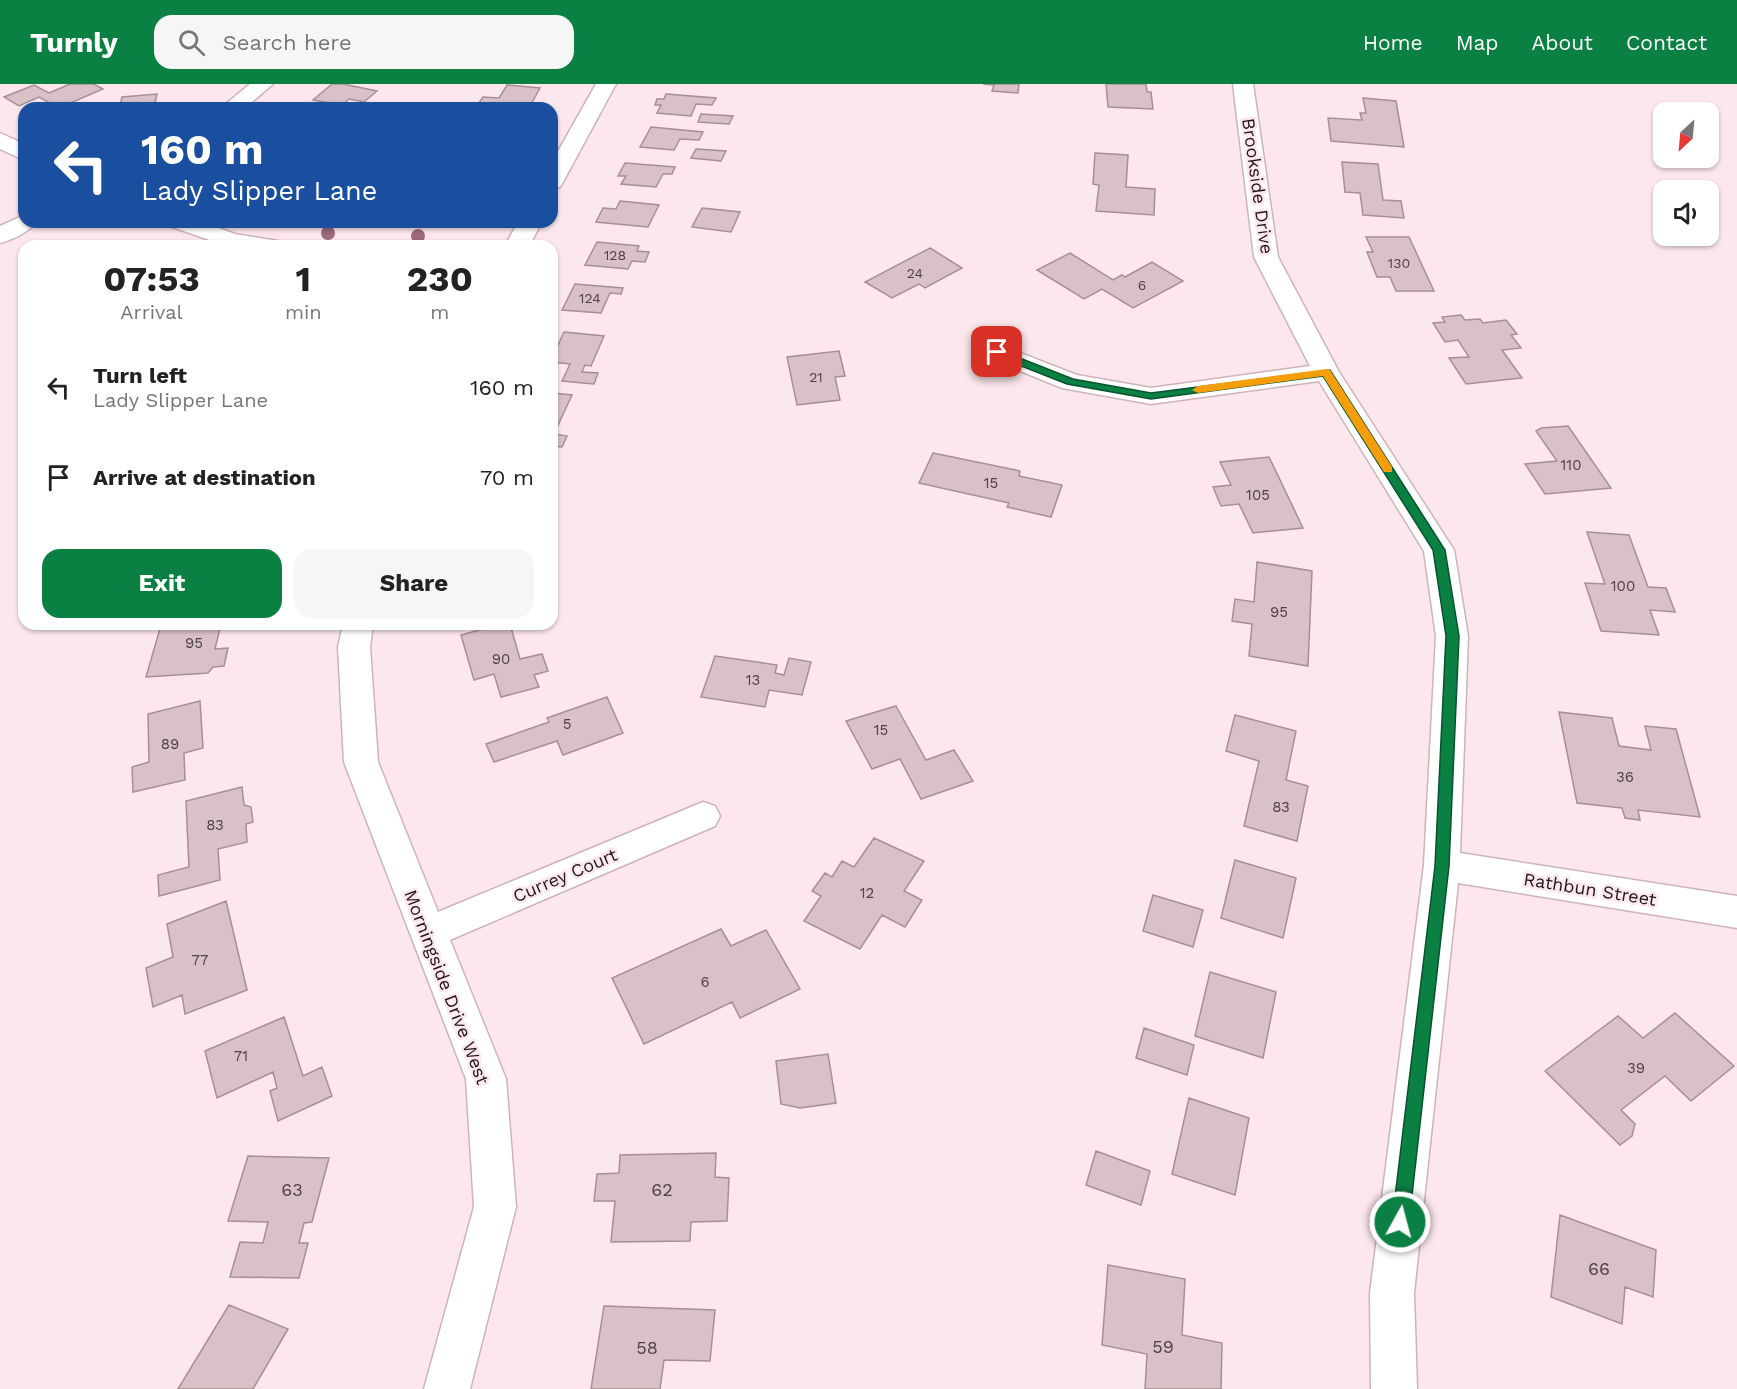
<!DOCTYPE html>
<html lang="en">
<head>
<meta charset="utf-8">
<style>
  :root { --surface:#fff; --page:#f6f6f6; --text:#222; --muted:#767676; --accent:#0b8043 }
  body { margin:0; font-family:"Work Sans",sans-serif; background:var(--page); color:var(--text); height:100vh; display:flex; flex-direction:column; font-size:22px; white-space:nowrap }
  * { box-sizing:border-box; margin:0 }
  p { font-size:20px; color:var(--muted) }
  .icon { flex:none; width:33px; height:33px; fill:none; stroke:currentColor; stroke-width:2; stroke-linecap:round; stroke-linejoin:round }
  .map { position:relative; flex:1; overflow:hidden }
  .side { position:absolute; left:18px; top:156px; width:540px; height:390px; display:flex; flex-direction:column; background:var(--surface); border-radius:18px; box-shadow:0 2px 4px #0004 }
  .side>* { flex:none }
  .banner { position:absolute; left:18px; top:18px; width:540px; height:126px; border-radius:18px; box-shadow:0 2px 4px #0004; background:#1a4fa0; color:#fff; overflow:hidden }
  .needle { width:39px; rotate:206deg }
  .controls { position:absolute; left:1653px; top:18px; display:grid; gap:12px }
  .controls a { display:grid; place-items:center; width:66px; height:66px; border-radius:12px; background:var(--surface); box-shadow:0 2px 4px #0004; font-size:30px }
  .pin { position:absolute; display:grid; place-items:center; width:51px; height:51px; color:#fff; margin:-26px; border-radius:12px; box-shadow:0 3px 9px #0006 }
  .me { position:absolute; width:66px; margin:-33px; rotate:7deg; stroke-linejoin:round; filter:drop-shadow(0 0 4px #0008) }
  .turn { display:flex; align-items:center; gap:21px; height:126px; padding:0 24px; font-size:27px }
  .turn .icon { width:78px; height:78px; stroke-width:2.5 }
  .turn b { display:block; font-size:42px; line-height:51px }
  .eta { display:flex; justify-content:space-evenly; align-items:center; height:102px; text-align:center }
  .eta b { font-size:36px; font-weight:700; line-height:42px }
  .action { display:flex; gap:12px; margin-top:auto; padding:12px 24px }
  .action a { flex:1; height:69px; border-radius:18px; background:var(--accent); color:#fff; font-size:24px; font-weight:700; line-height:69px; text-align:center }
  .action a+a { background:var(--page); color:var(--text) }
  ul { padding:0; list-style:none }
  li { display:flex; align-items:center; gap:18px; height:90px; padding:0 24px }
  li div { flex:1 }
  li b { display:block; font-size:22px }
  li em { font-style:normal }
  header { display:flex; align-items:center; gap:36px; box-sizing:border-box; height:84px; padding:0 30px; background:var(--accent); color:#fff }
  header strong { font-size:28px }
  nav { display:flex; gap:33px; margin-inline-start:auto; font-size:21px }
  .search { width:420px; height:54px; background:var(--page); display:flex; align-items:center; gap:15px; box-sizing:border-box; padding:0 21px; border-radius:18px; color:var(--muted); font-size:22px }
  .map>svg:first-child { display:block }
  .building { fill:#dac1c7; stroke:#a78f94; stroke-width:1.5 }
  .lines { fill:none; stroke-linecap:round; stroke-linejoin:round }
  .minor-casing { stroke:#cdb4b9; stroke-width:3 }
  .minor { fill:#fff; fill-rule:evenodd }
  .tree { fill:#9e687e }
  .route { fill:#0b8043; stroke:#07532c; stroke-width:1.5 }
  .slow { fill:#f59e0b }
  .labels { text-anchor:middle; dominant-baseline:central; stroke-width:5; stroke-linejoin:round; paint-order:stroke }
  .far-number-label { font-size:14px; fill:#4e4244 }
  .number-label { font-size:15px; fill:#4e4244 }
  .street-label { font-size:18px; fill:#201719; stroke:#fce7ec }
  .near-number-label { font-size:18px; fill:#4e4244 }
</style>
</head>
<body>
<header>
<strong>Turnly</strong>
<div class="search"><svg class="icon" aria-label="search" viewBox="0 0 24 24"><circle cx="10" cy="10" r="6"/><path d="M15 15l6 6"/></svg>Search here</div>
<nav><a>Home</a><a>Map</a><a>About</a><a>Contact</a></nav>
</header>
<div class="map">
<svg width="1737" height="1305" viewBox="0 0 1737 1305">
  <rect width="100%" height="100%" fill="#fce7ec"/>
  <path class="building" d="M70,0h24l9,5 -44,19 -20,-11 -20,9 -15,-9 30,-12 15,8z
    M332,0h11l34,7 -13,11 -15,-3 -7,6 -29,-5z
    M983,0h36l-1,9 -26,-2 2,-6z
    M1106,0h40l1,8h4l2,17 -45,-2z
    M507,1l33,3 -11,20 -51,-4 5,-7 16,1z
    M157,10l-2,9 -35,3 2,-9z
    M666,10l50,4 -4,7 -16,-1 -5,12 -34,-3 4,-8h-6l2,-6h7z
    M1363,14l33,3 8,46 -73,-6 -3,-23 34,2 -2,-7h6z
    M701,30l32,2 -4,8 -31,-2z
    M651,43l52,5 -4,8 -19,-1 -6,11 -34,-3z
    M696,65l30,2 -5,10 -30,-3z
    M1095,69l33,2 -2,32 29,2 -1,26 -58,-4 3,-26 -6,-1z
    M1342,78l36,2 5,36 18,1 3,17 -41,-3 -3,-22 -15,-1z
    M625,79l50,4 -3,7h-9l-7,13 -35,-3 5,-8h-8z
    M620,117l39,4 -11,22 -52,-5 7,-14 13,1z
    M702,124l38,4 -9,20 -39,-5z
    M399,138h47l-3,5z
    M1366,153h43l25,54h-38l-6,-14h-13l-10,-25h6z
    M597,158l42,4 -2,5 12,1 -4,10 -13,-1 -4,8 -43,-4z
    M930,164l32,20 -37,20 -6,-4 -27,14 -27,-16z
    M1070,169l43,27 9,-5 3,2 27,-15 31,19 -50,27 -31,-19 -18,10 -47,-29z
    M575,200l48,4 -2,6 -11,-1 -9,20 -39,-3z
    M1461,231l4,5 15,-1 3,4 23,-3 11,14 -6,1 10,13 -19,2 20,28 -56,6 -17,-26 20,-1 -11,-17 -13,2 -12,-19 12,-1 -3,-5z
    M564,248l40,4 -13,30 -6,-1 -3,7 16,1 -4,11 -32,-3 8,-17 -18,-2v-4z
    M839,267l6,25 -10,1 5,23 -43,5 -10,-48z
    M552,309l20,2 -18,39 13,2 -5,11 -10,-1z
    M1568,342l43,62 -66,6 -20,-30 32,-3 -21,-30 5,-3z
    M933,369l87,18 -1,5 43,9 -11,32 -44,-10 2,-4 -90,-20z
    M1269,373l34,71 -50,5 -14,-29 -18,2 -8,-19 18,-2 -11,-23z
    M1587,448l42,3 19,52 18,1 9,24 -25,-2 9,25 -58,-4 -16,-48 20,1z
    M1257,478l55,9 -4,95 -59,-10 3,-32 -20,-3 3,-22 19,3z
    M221,540l-6,25 13,-1 -4,18 -11,1 -5,6 -62,4 15,-52z
    M501,540h9l10,35 22,-5 6,17 -14,4 5,12 -38,10 -7,-23 -20,6 -13,-45z
    M715,572l62,9 -2,8 9,2 5,-17 22,4 -9,33 -33,-5 -4,17 -64,-10z
    M607,613l16,36 -60,22 -6,-14 -63,21 -8,-18 63,-22 -2,-4z
    M200,617l3,47 -19,5 1,27 -52,12 -1,-25 17,-5 -1,-48z
    M896,622l30,54 28,-10 19,31 -52,18 -21,-40 -28,10 -26,-48z
    M1559,628l53,6 7,28 32,4 -6,-24 31,3 24,88 -62,-7 2,10 -15,-2 -3,-10 -45,-5z
    M1235,631l61,16 -10,49 22,6 -11,55 -53,-15 15,-65 -33,-10z
    M242,703l2,18 7,2 2,15 -7,2 1,18 -29,7 2,31 -61,16 -1,-21 31,-8 -3,-66z
    M874,754l50,23 -20,30 18,9 -17,27 -23,-12 -22,34 -56,-28 17,-25 -9,-5 13,-18 7,4 10,-16 12,6z
    M1235,776l61,18 -13,60 -62,-20z
    M1153,811l50,15 -10,37 -50,-16z
    M226,817l21,89 -62,24 -3,-19 -29,12 -7,-39 27,-11 -6,-33z
    M721,845l10,17 35,-16 34,59 -60,29 -8,-16 -88,42 -32,-66z
    M1210,888l66,20 -13,66 -68,-22z
    M1675,929l59,53 -43,35 -26,-25 -44,34 14,14 -3,12 -12,9 -75,-74 73,-55 25,22z
    M284,933l19,59 19,-9 10,29 -54,25 -8,-30 7,-3 -4,-16 -56,26 -12,-47z
    M1144,944l50,17 -7,30 -51,-17z
    M828,970l8,49 -36,5 -19,-4 -5,-43z
    M1189,1014l60,20 -14,77 -63,-21z
    M1096,1067l54,20 -9,34 -55,-20z
    M716,1069l-1,24 14,1 -2,43 -36,1 -1,19 -79,1 4,-41h-21l3,-27 22,-1 1,-18z
    M248,1072l81,2 -17,64 -8,1 -5,20h9l-9,35 -69,-1 10,-35 23,1 5,-21 -40,-1z
    M1560,1131l96,35 -3,47 -28,-10 -3,37 -71,-27z
    M1108,1181l77,14 -3,56 40,8 -1,46h-76l2,-35 -45,-9z
    M229,1221l59,24 -35,60h-75z
    M604,1222l111,4 -5,51 -46,-1 -4,29h-69z"/>
  <g class="lines">
    <defs>
      <path id="minor" d="M250,0h23l-28,24h-24z
        M596,0h20l-53,98 -3,5 -8,2v-27z
        M1233,0h20l25,173 61,115 115,178 14,86 -8,217 277,43v32l-279,-45 -44,410 3,96h-46l-1,-96 54,-428 12,-229 -12,-85 -105,-170 -168,23 -89,-16 -74,-30 -4,-6 4,-6 9,-2 80,31 74,13 159,-22 -56,-109z
        M0,49l24,11v16l-24,-11z
        M24,131v7h12c-7,10 -24,18 -36,21v-17z
        M168,138h34l33,12 43,7 4,5h-55l-55,-19z
        M518,138h24l-13,24h-24z
        M343,540h30l-3,23 8,115 60,150 265,-110 12,4 5,10 -5,10 -265,114 56,139 10,128 -46,182h-46l50,-182 -8,-128 -122,-317 -6,-115z"/>
    </defs>
    <use href="#minor" class="minor-casing"/>
    <use href="#minor" class="minor"/>
  </g>
  <g class="tree">
    <circle cx="328" cy="149" r="7"/>
    <circle cx="418" cy="152" r="7"/>
  </g>
  <path class="route" d="M997,265l76,30 78,14 179,-23 115,180 14,86 -10,230 -40,356 -2,6 -7,2 -6,-2 -2,-6 43,-356 11,-230 -13,-86 -110,-174 -172,23 -84,-15 -74,-29v-5z"/>
  <path class="slow" d="M1326,285l4,1 62,97v5h-8l-61,-96 -125,17 -6,-3 6,-4z"/>
  <g class="labels">
    <g class="far-number-label">
      <text x="615" y="171">128</text>
      <text x="1399" y="179">130</text>
      <text x="915" y="189">24</text>
      <text x="1142" y="201">6</text>
      <text x="590" y="214">124</text>
      <text x="816" y="293">21</text>
    </g>
    <g class="number-label">
      <text x="1571" y="381">110</text>
      <text x="991" y="399">15</text>
      <text x="1258" y="411">105</text>
      <text x="1623" y="502">100</text>
      <text x="1279" y="528">95</text>
      <text x="194" y="559">95</text>
      <text x="501" y="575">90</text>
      <text x="753" y="596">13</text>
      <text x="567" y="640">5</text>
      <text x="881" y="646">15</text>
      <text x="170" y="660">89</text>
      <text x="1625" y="693">36</text>
      <text x="1281" y="723">83</text>
      <text x="215" y="741">83</text>
      <text x="867" y="809">12</text>
      <text x="200" y="876">77</text>
      <text x="705" y="898">6</text>
      <text x="241" y="972">71</text>
      <text x="1636" y="984">39</text>
    </g>
    <g class="street-label">
      <text transform="translate(1258 102) rotate(82)">Brookside Drive</text>
      <text transform="translate(565 791) rotate(-23)">Currey Court</text>
      <text transform="translate(1590 805) rotate(9)">Rathbun Street</text>
      <text transform="translate(447 903) rotate(69)">Morningside Drive West</text>
    </g>
    <g class="near-number-label">
      <text x="292" y="1105">63</text>
      <text x="662" y="1105">62</text>
      <text x="1599" y="1184">66</text>
      <text x="1163" y="1262">59</text>
      <text x="647" y="1263">58</text>
    </g>
  </g>
</svg>
<div class="controls">
<a><svg class="needle" viewBox="-14 -14 28 28"><path d="M0-13l5 13h-10z" fill="#e53935"/><path d="M0 13l5-13h-10z" fill="#767676"/></svg></a>
<a><svg class="icon" aria-label="sound" viewBox="0 0 24 24"><path d="M4 9h4l5-4v14l-5-4H4zM17 9q2 3 0 6"/></svg></a>
</div>
<div class="pin" style="left:997px;top:268px;background:#d93025"><svg class="icon" aria-label="arrive" viewBox="0 0 24 24"><path d="M6 21V4h12l-3 4 3 4H6"/></svg></div>
<svg class="me" style="left:1400px;top:1138px" viewBox="-20 -20 40 40"><circle r="17" fill="#0b8043" stroke="#fff" stroke-width="3"/><path d="M0-11L8 9 0 5-8 9z" fill="#fff"/></svg>
<div class="banner">
<div class="turn"><svg class="icon" aria-label="left" viewBox="0 0 24 24"><path d="M17 20v-9H6M10 6l-5 5 5 5"/></svg><div><b>160 m</b>Lady Slipper Lane</div></div>
</div>
<section class="side">
<div class="eta">
<div><b>07:53</b><p>Arrival</p></div>
<div><b>1</b><p>min</p></div>
<div><b>230</b><p>m</p></div>
</div>
<ul>
<li><svg class="icon" aria-label="left" viewBox="0 0 24 24"><path d="M17 20v-9H6M10 6l-5 5 5 5"/></svg><div><b>Turn left</b><p>Lady Slipper Lane</p></div><em>160 m</em></li>
<li><svg class="icon" aria-label="arrive" viewBox="0 0 24 24"><path d="M6 21V4h12l-3 4 3 4H6"/></svg><div><b>Arrive at destination</b></div><em>70 m</em></li>
</ul>
<div class="action"><a>Exit</a><a>Share</a></div>
</section>
</div>
</body>
</html>
